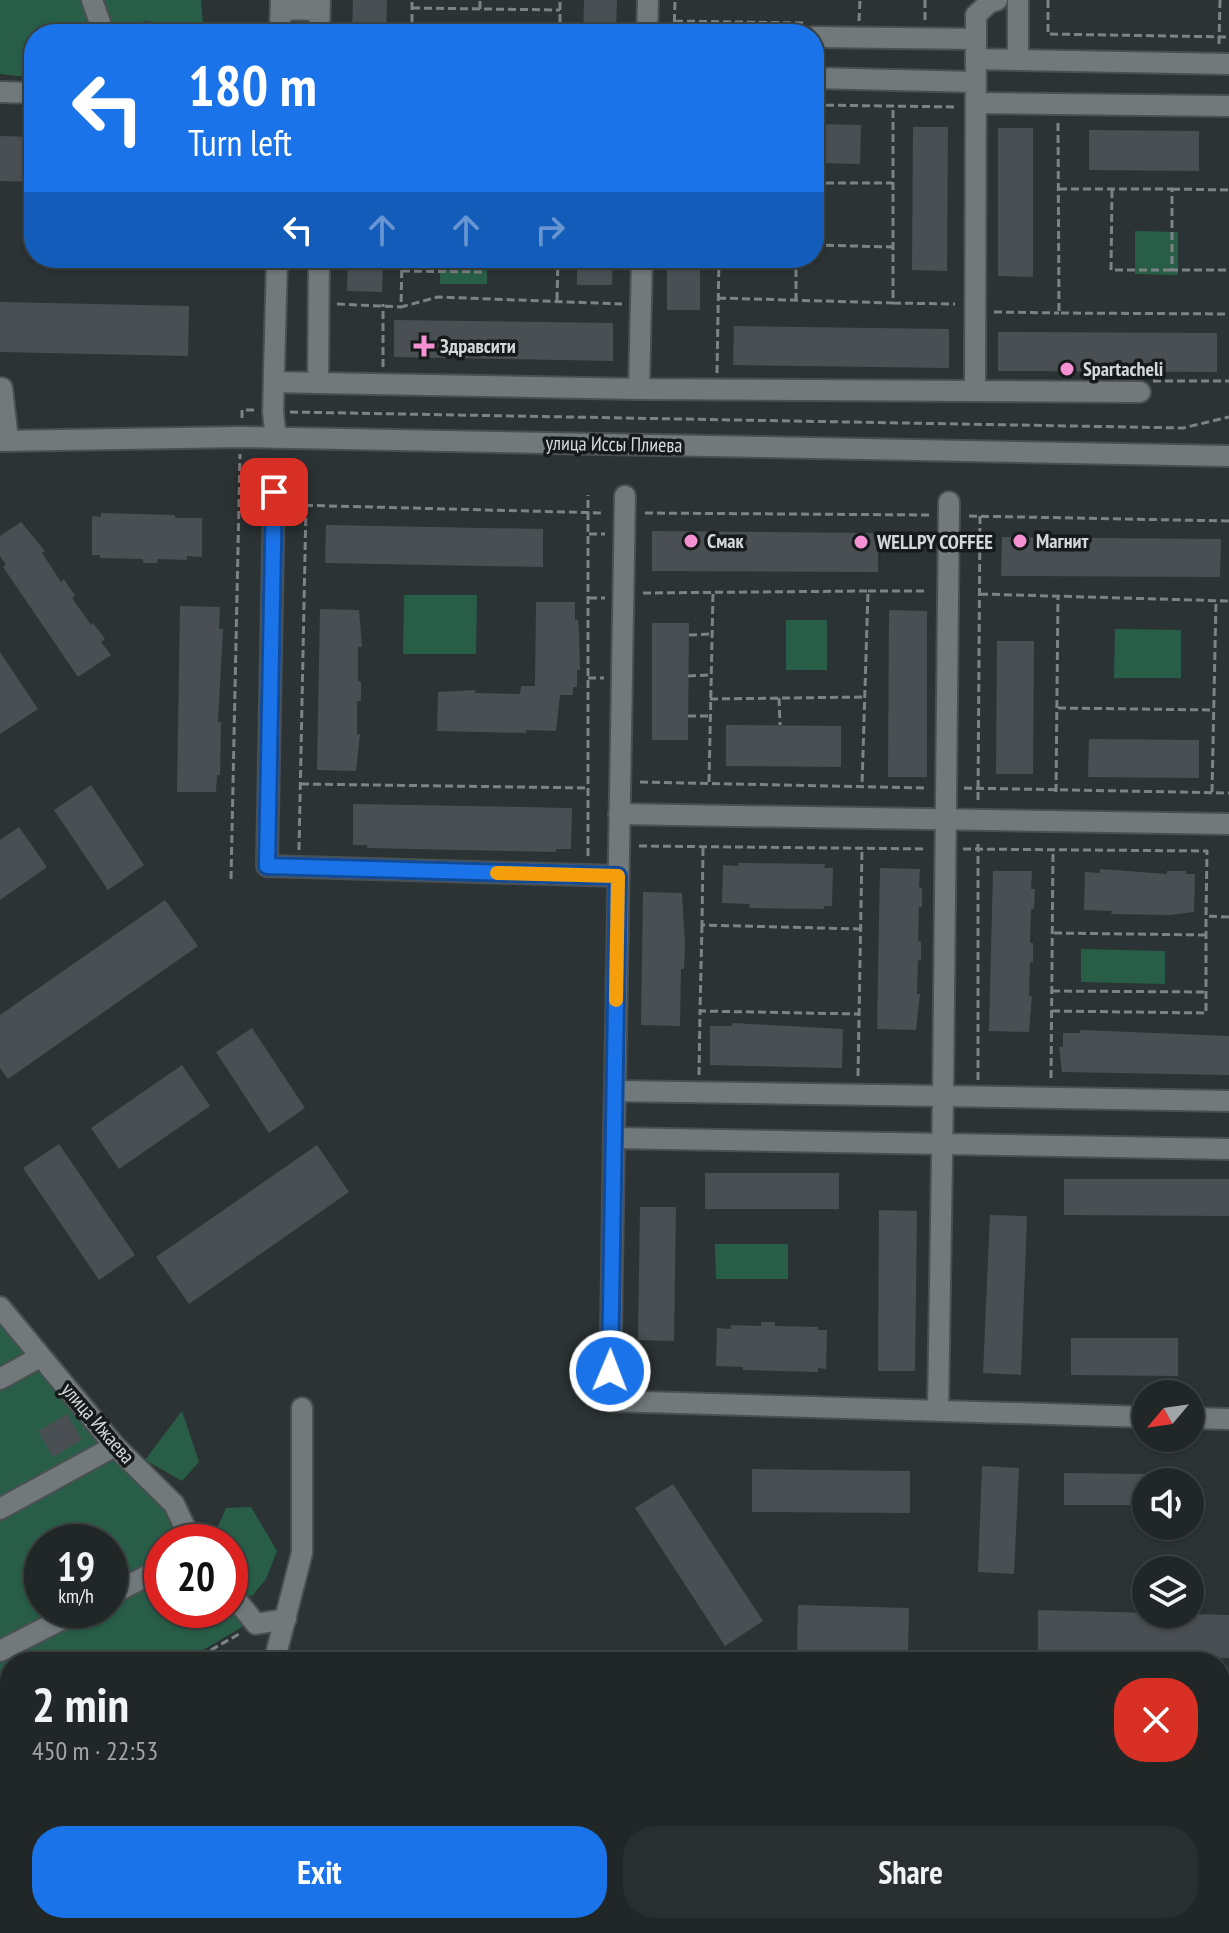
<!DOCTYPE html>
<html lang="en">
<head>
<meta charset="utf-8">
<style>
  :root { --surface:#212627; --page:#292e2f; --text:#f1f3f6; --muted:#a2a5a7; --line:#3e4344; --accent:#1a73e8 }
  body { margin:0; font-family:"PT Sans Narrow",sans-serif; background:var(--page); color:var(--text); height:100vh; display:flex; flex-direction:column; font-size:30px; white-space:nowrap }
  * { box-sizing:border-box; margin:0 }
  p { font-size:26px; color:var(--muted) }
  .icon { flex:none; width:44px; height:44px; fill:none; stroke:currentColor; stroke-width:2; stroke-linecap:round; stroke-linejoin:round }
  .map { position:relative; flex:1; overflow:hidden }
  .sheet { position:absolute; left:0px; top:1652px; width:1230px; height:282px; display:flex; flex-direction:column; background:var(--surface); border-radius:32px 32px 0 0; box-shadow:0 2px 6px #0004,0 0 0 2px var(--line) }
  .sheet>* { flex:none }
  .banner { position:absolute; left:24px; top:24px; width:800px; height:244px; border-radius:32px; box-shadow:0 2px 6px #0004,0 0 0 2px var(--line); background:#1a73e8; color:#fff; overflow:hidden }
  .needle { width:52px; rotate:241deg }
  .buttons { position:absolute; left:1132px; top:1380px; display:grid; gap:16px }
  .buttons a { display:grid; place-items:center; width:72px; height:72px; border-radius:50%; background:var(--surface); box-shadow:0 2px 6px #0004,0 0 0 2px var(--line); font-size:40px }
  .speed { position:absolute; left:24px; top:1524px; display:flex; gap:16px; font-size:40px; font-weight:700; text-align:center }
  .speed>* { display:grid; place-content:center; width:104px; height:104px; border-radius:50%; background:var(--surface); box-shadow:0 2px 6px #0004,0 0 0 2px var(--line); line-height:1 }
  .speed small { font-size:20px; font-weight:400 }
  .speed .limit { border:12px solid #d22; background:#fff; color:#111 }
  .pin { position:absolute; display:grid; place-items:center; width:68px; height:68px; color:#fff; margin:-34px; border-radius:16px; box-shadow:0 4px 12px #0006 }
  .me { position:absolute; width:88px; margin:-44px; rotate:1deg; stroke-linejoin:round; filter:drop-shadow(0 0 6px #0008) }
  .turn { display:flex; align-items:center; gap:28px; height:168px; padding:0 32px; font-size:36px }
  .turn .icon { width:104px; height:104px; stroke-width:2.5 }
  .turn b { display:block; font-size:56px; line-height:68px }
  .lanes { display:flex; align-items:center; height:76px; padding:0 32px; background:#0003; justify-content:center; gap:40px; direction:ltr }
  .lanes .off { opacity:.35 }
  .round { display:grid; place-items:center; flex:none; width:84px; height:84px; border-radius:32px; background:var(--page) }
  .summary { display:flex; align-items:center; justify-content:space-between; height:136px; padding:0 32px }
  h1 { font-size:48px; font-weight:800; line-height:60px }
  .button { display:flex; gap:16px; margin-top:auto; padding:16px 32px }
  .button a { flex:1; height:92px; border-radius:32px; background:var(--accent); color:#fff; font-size:32px; font-weight:800; line-height:92px; text-align:center }
  .button a+a { background:var(--page); color:var(--text) }
  .map>svg:first-child { display:block }
  .green { fill:#285e48; fill-rule:evenodd }
  .building { fill:#4a4f53 }
  .lines { fill:none; stroke-linecap:round; stroke-linejoin:round }
  .minor-casing { stroke:#4a5051; stroke-width:24 }
  .path { stroke:#7d8283; stroke-width:3; stroke-dasharray:8 4; stroke-linecap:butt }
  .minor { stroke:#72797b; stroke-width:20 }
  .route-casing { stroke:#114b97; stroke-width:20 }
  .route { stroke:#1a73e8; stroke-width:14 }
  .slow { stroke:#f59e0b; stroke-width:14 }
  .poi-dot { fill:#f591d2; stroke:#171a1b; stroke-width:3 }
  .labels { text-anchor:middle; dominant-baseline:central; stroke-width:7; stroke-linejoin:round; paint-order:stroke }
  .poi-label { font-size:20px; font-weight:bold; fill:#d4d8d9; stroke:#171a1b; text-anchor:start }
  .street-label { font-size:20px; fill:#d4d8d9; stroke:#171a1b }
</style>
</head>
<body>
<div class="map">
<svg width="1229" height="1933" viewBox="0 0 1229 1933">
  <rect width="100%" height="100%" fill="#2c3334"/>
  <path class="green" d="M0,0h88l12,34h-66v44l-34,-4z
    M95,0h106l2,26 -60,-5 5,13h-41z
    M1135,231l43,1v43l-43,-1z
    M440,258h47v26h-47z
    M404,595h73l-1,59h-73z
    M786,620h41v50h-41z
    M1115,629l66,1v48h-67z
    M1081,949l84,2v33l-84,-2z
    M715,1244h73v35h-72z
    M0,1313l171,202 14,27h-23v68h68v-7l17,21 -64,38h-173v102l-10,6zM42,1542h68v68h-68z
    M182,1411l17,51 -17,19 -37,-21z
    M251,1507l26,44 -11,28 -14,17 -17,-2 -5,-12v-40h-19l15,-34z"/>
  <path class="building" d="M353,0h34l-1,34h-34z
    M584,0h33l-1,34h-33z
    M814,124l47,1 -1,39 -46,-1z
    M913,127h35l-1,144 -35,-1z
    M998,128h35v149l-35,-1z
    M1089,130l110,1v40l-110,-1z
    M0,136l34,1v45l-34,-1z
    M348,258h35l-1,34 -35,-1z
    M577,258h36l-1,27h-35z
    M667,258h33v52h-33z
    M0,302l189,4 -1,50 -188,-4z
    M394,320l219,3v38l-219,-4z
    M734,326l215,3v39l-216,-3z
    M998,332l219,1v39l-219,-1z
    M101,513l74,2v3h27v39l-15,-1v4l-29,-1 -1,4h-14v-4l-43,-1v-3h-8v-39l9,1z
    M21,522l24,29 -3,2 19,29 3,-3 11,17 -3,2 19,27 2,-2 12,16 -4,3 10,13 -33,22 -75,-110 3,-2 -6,-9v-20z
    M326,525l217,4v38l-218,-4z
    M652,531l226,2v39l-226,-1z
    M1002,537l219,2 -1,38 -219,-1z
    M536,602h39v18h3l1,11 1,39h-3v17h-4v8h-13l-4,36 -30,-1v3l-89,-2 1,-39 37,-2v3l45,1 1,-8h14z
    M180,606l40,1 -1,22h4l-5,93h3l-1,53h-3l-1,17h-39z
    M320,609l39,1 3,37h-4v34l3,1v19h-4v33h3l-4,37 -39,-1z
    M889,610l38,1v166h-39z
    M652,623h37l-1,117h-36z
    M997,641h37l-1,133h-37z
    M0,652l38,57 -38,25z
    M726,725l115,1v41l-115,-1z
    M1089,739l110,1v38l-111,-1z
    M91,785l53,80 -36,25 -54,-80z
    M353,804l219,4 -1,41h-15v3l-189,-4v-3h-14z
    M19,827l28,40 -47,33v-60z
    M738,863l87,1 -1,4h9l-1,38h-8v3l-75,-1 1,-4 -28,-1 1,-38 15,1z
    M880,868l40,1 -1,18 3,1v19h-3l-1,34h3v20l-3,-1 -1,34h3l-4,36 -39,-1z
    M1100,869l67,5v-3h19v3h9l-1,38 -24,3 -59,-1 1,-3 -28,-1 1,-38 15,1z
    M993,871h39l-1,18h4l-1,20h-3l-1,34h3v20l-3,-1 -1,34h3l-3,36 -40,-1z
    M643,892l39,1 3,50 -1,26h-3l-1,57 -39,-1z
    M165,900l33,46 -190,133 -8,-11v-53z
    M733,1023l110,6 -1,39 -132,-3v-39h22z
    M252,1028l53,80 -36,25 -53,-81z
    M1080,1030l149,6v39l-167,-3 -3,-25h4v-14h17z
    M182,1065l28,41 -91,63 -28,-41z
    M59,1144l76,111 -36,25 -76,-112z
    M317,1145l32,47 -160,112 -33,-47z
    M705,1173h134v36h-134z
    M1064,1179h165v37l-165,-1z
    M640,1207h36l-2,134 -36,-1z
    M879,1210l38,1 -2,160h-37z
    M990,1215l37,1 -6,159 -38,-2z
    M761,1322h14v4l43,1v3h9l-1,39 -8,-1v4l-75,-2v-3l-27,-1 1,-38 14,1v-4l30,1z
    M1071,1338h107v38l-107,-1z
    M67,1414l15,26 -29,17 -15,-26z
    M982,1466l37,2 -5,106 -36,-2z
    M752,1469l158,2v42l-158,-1z
    M1064,1473l82,1v31h-82z
    M673,1484l90,137 -38,25 -90,-138z
    M798,1605l111,3 -1,45 -111,-2z
    M1038,1610l191,5v43l-191,-5z"/>
  <g class="lines">
    <defs>
      <path id="minor" d="M92,0l12,34
        M1018,0v60l211,4
        M281,9l38,1
        M280,34l1,-34
        M319,34l1,-34
        M647,34l1,-34
        M814,37l162,2
        M976,59l42,1
        M814,78l162,4
        M0,92l34,1
        M976,103l253,3
        M274,382l44,1 1,-125
        M318,383l321,6 501,3
        M2,388l6,52
        M639,389l3,-131
        M975,391l1,-376 13,-12 8,-3
        M276,438l-3,-26 4,-154
        M0,441l240,-4 989,19
        M274,492l-7,374 351,10
        M949,502l-6,594 286,5
        M619,814l610,10
        M615,1091l10,-595
        M614,1138l-4,263 536,16
        M0,1307l115,139 59,58 18,38
        M0,1379l40,-22
        M938,1410l5,-314 -328,-5 -1,47 615,11
        M1190,1418l39,1
        M0,1509l115,-63
        M230,1592l26,32 30,-5
        M110,1595l52,-27
        M0,1651l80,-41
        M274,1662l28,-109v-145
        M356,1924l4,9
        M239,1933l1,-9"/>
    </defs>
    <use href="#minor" class="minor-casing"/>
    <path class="path" d="M1048,0v34l181,3
      M412,8l148,2
      M480,9v-9
      M925,20v-20
      M675,21l128,2
      M859,21l1,-21
      M412,34v-34
      M560,34v-34
      M674,34l1,-34
      M1219,44l1,-44
      M814,105l143,2
      M1058,123l1,190 170,1
      M814,183h78
      M1059,189h113v81h57
      M1172,189l57,1
      M1112,190l-1,80h61
      M814,245l79,2
      M402,258l-1,49 37,-10 184,7
      M402,271l82,1v-14
      M718,298l175,5v-197
      M557,300l1,-42
      M796,301v-43
      M893,303l62,1
      M337,304l64,3
      M994,312l65,1
      M383,367v-63
      M717,373l2,-115
      M1153,381h76
      M290,412l893,16 46,-11
      M242,418v-8h13
      M293,505l312,8
      M645,513l284,2
      M969,516l260,5
      M589,534h16
      M868,591h60
      M643,593l225,-2 -6,195
      M980,594l249,7
      M589,598h16
      M689,635l22,-1
      M688,676l20,-1
      M588,678h16
      M779,698l1,27
      M710,699l154,-2
      M1058,708l156,2
      M688,716h20
      M640,782l288,6
      M709,782l4,-189
      M301,784l288,4
      M964,788l265,5
      M1056,792l2,-196
      M1212,792l4,-191
      M978,800l2,-284
      M639,846l288,3
      M703,848l-1,77 158,4
      M963,849l244,2 -1,65 23,1
      M299,850l7,-344
      M588,856v-361
      M231,879l9,-425
      M702,925l-2,86 158,3
      M1054,933l152,2
      M1052,991l152,1
      M1052,1011l154,2v-95
      M699,1075l1,-64
      M858,1076l4,-228
      M1051,1078l2,-228
      M978,1080v-240
      M190,1662l49,-28
      M0,1769l10,-6
      M766,1924l126,9"/>
    <use href="#minor" class="minor"/>
  </g>
  <g class="lines">
    <defs>
      <path id="route" d="M274,492l-7,374 351,10 -8,495"/>
    </defs>
    <use href="#route" class="route-casing"/>
    <use href="#route" class="route"/>
    <path class="slow" d="M497,873l121,3 -2,124"/>
  </g>
  <g class="poi-dot">
    <path d="M420 334h8v8h8v8h-8v8h-8v-8h-8v-8h8z"/>
    <circle cx="1067" cy="369" r="8"/>
    <circle cx="691" cy="541" r="8"/>
    <circle cx="1020" cy="541" r="8"/>
    <circle cx="861" cy="542" r="8"/>
  </g>
  <g class="labels">
    <g class="poi-label">
      <text x="440" y="346">Здравсити</text>
      <text x="1083" y="369">Spartacheli</text>
      <text x="707" y="541">Смак</text>
      <text x="1036" y="541">Магнит</text>
      <text x="877" y="542">WELLPY COFFEE</text>
    </g>
    <g class="street-label">
      <text transform="translate(614 444) rotate(1)">улица Иссы Плиева</text>
      <text transform="translate(98 1423) rotate(49)">улица Ижаева</text>
    </g>
  </g>
</svg>
<div class="buttons">
<a><svg class="needle" viewBox="-14 -14 28 28"><path d="M0-13l5 13h-10z" fill="#e53935"/><path d="M0 13l5-13h-10z" fill="#a2a5a7"/></svg></a>
<a><svg class="icon" aria-label="sound" viewBox="0 0 24 24"><path d="M4 9h4l5-4v14l-5-4H4zM17 9q2 3 0 6"/></svg></a>
<a><svg class="icon" aria-label="layers" viewBox="0 0 24 24"><path d="M12 4l9 5-9 5-9-5zM3 14l9 5 9-5"/></svg></a>
</div>
<div class="speed"><div>19<small>km/h</small></div><div class="limit">20</div></div>
<div class="pin" style="left:274px;top:492px;background:#d93025"><svg class="icon" aria-label="arrive" viewBox="0 0 24 24"><path d="M6 21V4h12l-3 4 3 4H6"/></svg></div>
<svg class="me" style="left:610px;top:1371px" viewBox="-20 -20 40 40"><circle r="17" fill="#1a73e8" stroke="#fff" stroke-width="3"/><path d="M0-11L8 9 0 5-8 9z" fill="#fff"/></svg>
<div class="banner">
<div class="turn"><svg class="icon" aria-label="left" viewBox="0 0 24 24"><path d="M17 20v-9H6M10 6l-5 5 5 5"/></svg><div><b>180 m</b>Turn left</div></div>
<div class="lanes"><svg class="icon" aria-label="left" viewBox="0 0 24 24"><path d="M17 20v-9H6M10 6l-5 5 5 5"/></svg><svg class="icon off" aria-label="ahead" viewBox="0 0 24 24"><path d="M12 20V5M6 11l6-6 6 6"/></svg><svg class="icon off" aria-label="ahead" viewBox="0 0 24 24"><path d="M12 20V5M6 11l6-6 6 6"/></svg><svg class="icon off" aria-label="right" viewBox="0 0 24 24"><path d="M7 20v-9h11M14 6l5 5-5 5"/></svg></div>
</div>
<section class="sheet">
<div class="summary"><div><h1>2 min</h1><p>450 m · 22:53</p></div><a class="round" style="background:#d93025;color:#fff"><svg class="icon" aria-label="close" viewBox="0 0 24 24"><path d="M6 6l12 12M18 6L6 18"/></svg></a></div>
<div class="button"><a>Exit</a><a>Share</a></div>
</section>
</div>
</body>
</html>
